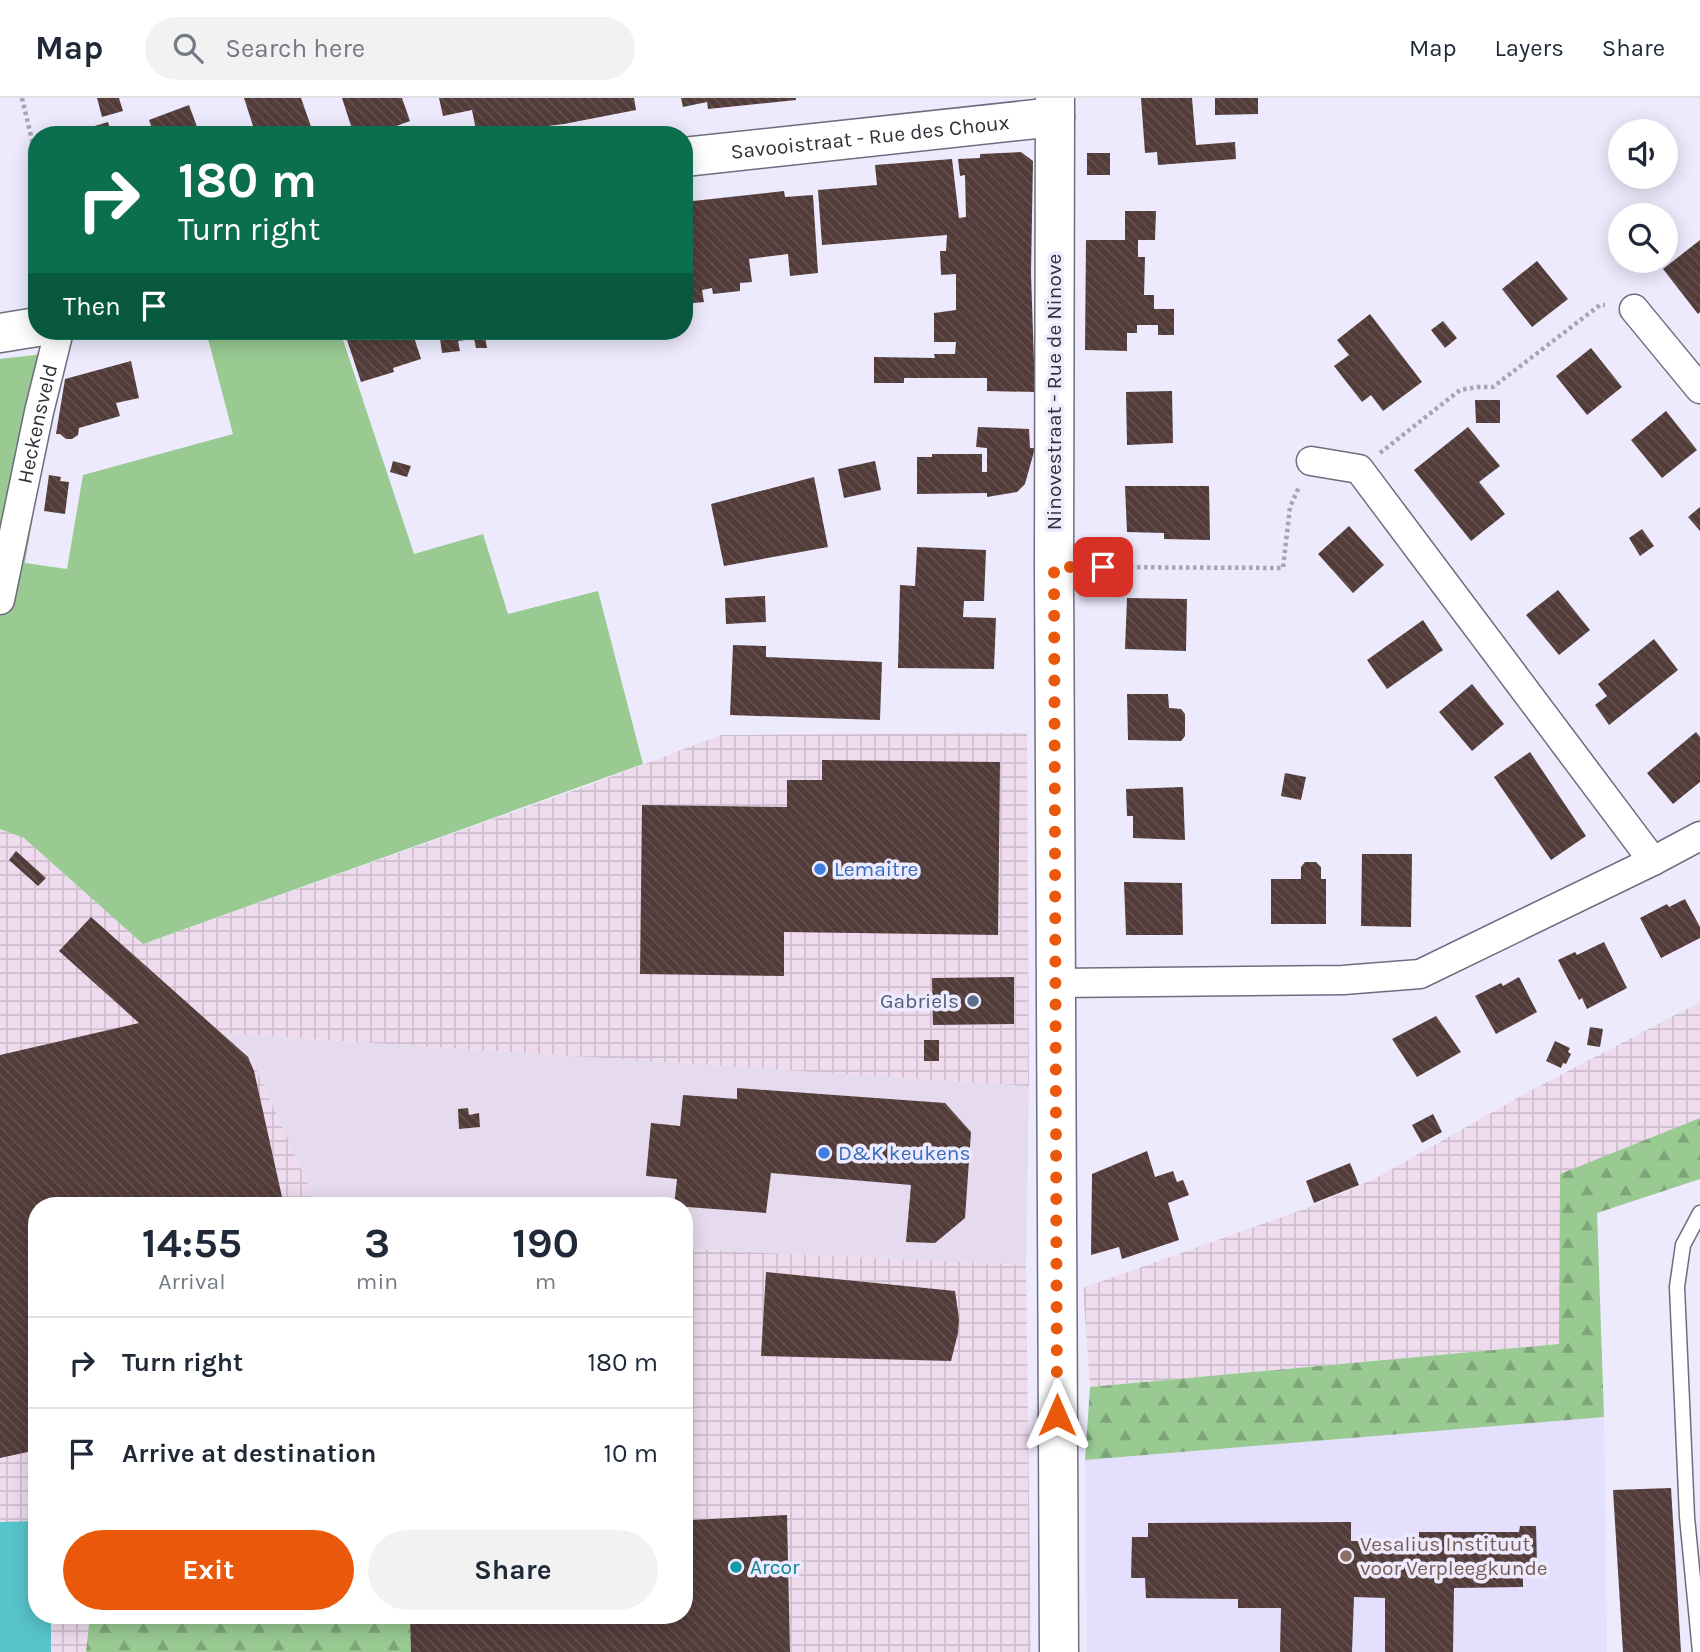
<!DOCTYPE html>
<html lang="en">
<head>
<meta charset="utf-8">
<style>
  :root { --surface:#fff; --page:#f2f2f3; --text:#1f2937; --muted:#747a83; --line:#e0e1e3; --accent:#ea580c }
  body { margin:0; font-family:Karla,sans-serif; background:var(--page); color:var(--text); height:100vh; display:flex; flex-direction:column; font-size:26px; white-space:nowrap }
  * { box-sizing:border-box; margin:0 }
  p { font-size:23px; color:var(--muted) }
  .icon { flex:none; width:38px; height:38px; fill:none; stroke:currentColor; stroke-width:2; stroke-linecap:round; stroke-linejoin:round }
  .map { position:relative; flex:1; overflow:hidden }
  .details { position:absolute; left:28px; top:1099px; width:665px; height:427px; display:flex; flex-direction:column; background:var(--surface); border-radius:28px; box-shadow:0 4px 18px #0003 }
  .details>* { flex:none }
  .top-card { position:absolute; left:28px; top:28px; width:665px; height:214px; border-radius:28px; box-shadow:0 4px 18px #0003; background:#0b6e4f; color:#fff; overflow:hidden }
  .buttons { position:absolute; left:1608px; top:21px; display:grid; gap:14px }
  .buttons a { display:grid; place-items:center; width:70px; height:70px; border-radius:50%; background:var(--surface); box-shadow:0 4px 18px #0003; font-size:35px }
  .pin { position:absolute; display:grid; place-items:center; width:60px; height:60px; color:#fff; margin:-30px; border-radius:14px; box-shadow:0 4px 10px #0006 }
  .me { position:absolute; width:77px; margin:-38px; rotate:0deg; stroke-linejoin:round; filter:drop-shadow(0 0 5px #0008) }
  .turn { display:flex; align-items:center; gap:24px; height:147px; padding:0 35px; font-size:32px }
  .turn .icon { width:91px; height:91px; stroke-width:2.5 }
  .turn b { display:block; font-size:49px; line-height:60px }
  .then { display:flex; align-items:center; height:66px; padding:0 35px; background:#0003; gap:14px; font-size:26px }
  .eta { display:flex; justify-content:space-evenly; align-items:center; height:119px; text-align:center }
  .eta b { font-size:42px; font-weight:700; line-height:49px }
  .button { display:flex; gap:14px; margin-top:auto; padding:14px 35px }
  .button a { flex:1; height:80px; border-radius:42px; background:var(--accent); color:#fff; font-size:28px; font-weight:700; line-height:80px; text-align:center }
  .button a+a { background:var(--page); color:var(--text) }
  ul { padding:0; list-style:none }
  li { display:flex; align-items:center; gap:21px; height:91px; padding:0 35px; border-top:2px solid var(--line) }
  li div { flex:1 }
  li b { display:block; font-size:26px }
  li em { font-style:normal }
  header { display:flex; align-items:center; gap:42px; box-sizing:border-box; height:98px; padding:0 35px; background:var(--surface); border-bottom:2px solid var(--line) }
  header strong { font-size:33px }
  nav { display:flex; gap:38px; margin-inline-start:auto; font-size:24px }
  .search { width:490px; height:63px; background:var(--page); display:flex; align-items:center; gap:18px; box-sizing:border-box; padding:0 24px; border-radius:38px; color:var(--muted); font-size:26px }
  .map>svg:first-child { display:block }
  .commercial { fill:#e6dbee }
  .industrial { fill:url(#industrial-grid) }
  .built { fill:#e3dffd }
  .green { fill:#98ca92 }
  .forest { fill:url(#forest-firs) }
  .water { fill:#57c4ca }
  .building { fill:url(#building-back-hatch) }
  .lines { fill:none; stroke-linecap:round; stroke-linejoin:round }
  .service-casing { stroke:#6f6c80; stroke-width:17 }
  .minor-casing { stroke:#6f6c80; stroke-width:31 }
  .secondary-casing { stroke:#6f6c80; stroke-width:41 }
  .primary-casing { stroke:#6f6c80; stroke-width:41 }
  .path { stroke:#a7a5b4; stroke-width:4.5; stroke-dasharray:3.5 3.5; stroke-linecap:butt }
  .service { stroke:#fff; stroke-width:14 }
  .minor { stroke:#fff; stroke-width:28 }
  .secondary { stroke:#fff; stroke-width:38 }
  .primary { stroke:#fff; stroke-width:38 }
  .route { stroke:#ea580c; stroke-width:12; stroke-dasharray:0 21.6 }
  .shop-dot { fill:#3f7fe0; stroke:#edeafd; stroke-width:2.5 }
  .service-dot { fill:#5c6f8a; stroke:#edeafd; stroke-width:2.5 }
  .education-dot { fill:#8d6e63; stroke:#edeafd; stroke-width:2.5 }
  .culture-dot { fill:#0f9aa8; stroke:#edeafd; stroke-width:2.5 }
  .labels { text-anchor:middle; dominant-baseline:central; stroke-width:7; stroke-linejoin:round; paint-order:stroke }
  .street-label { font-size:21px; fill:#323139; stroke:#edeafd }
  .shop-label { font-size:21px; fill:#366cbe; stroke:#edeafd; text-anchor:start }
  .service-label { font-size:21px; fill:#4e5e75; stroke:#edeafd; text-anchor:end }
  .education-label { font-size:21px; fill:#785e54; stroke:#edeafd; text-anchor:start }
  .culture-label { font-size:21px; fill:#0d838f; stroke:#edeafd; text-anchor:start }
</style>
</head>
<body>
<header>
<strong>Map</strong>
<div class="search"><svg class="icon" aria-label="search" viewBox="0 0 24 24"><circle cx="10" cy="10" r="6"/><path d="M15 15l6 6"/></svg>Search here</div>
<nav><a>Map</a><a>Layers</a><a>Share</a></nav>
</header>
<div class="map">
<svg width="1700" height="1554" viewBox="0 0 1700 1554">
  <defs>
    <pattern id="industrial-grid" width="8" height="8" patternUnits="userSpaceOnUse" patternTransform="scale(1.75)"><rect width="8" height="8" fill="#eedcee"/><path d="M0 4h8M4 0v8" fill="none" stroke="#cdbdcd"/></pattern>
    <pattern id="forest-firs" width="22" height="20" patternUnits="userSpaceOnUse" patternTransform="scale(1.75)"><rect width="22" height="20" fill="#98ca92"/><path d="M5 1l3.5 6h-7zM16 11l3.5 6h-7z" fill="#7da578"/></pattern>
    <pattern id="building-back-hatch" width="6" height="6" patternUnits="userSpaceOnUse" patternTransform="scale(1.75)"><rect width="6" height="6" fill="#523c3a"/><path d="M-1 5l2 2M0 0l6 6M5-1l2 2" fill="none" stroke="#63504f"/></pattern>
  </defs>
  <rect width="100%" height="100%" fill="#edeafd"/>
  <path class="commercial" d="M221,935l808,53 -3,179 -342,-16v-43h-366l-66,-146z"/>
  <path class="industrial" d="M1027,635l2,353 -807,-53 30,27 66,146h-281v409h647v-366l342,16 5,387h-1031v-823l24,9 119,106 449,-160 129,-49z
    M1700,904v116l-140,57v169l-470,43 -7,-99 227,-81 68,-30 152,-86z"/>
  <path class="built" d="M1604,1319l3,235h-520l-2,-192z"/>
  <path class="green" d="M206,233h134l74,223 69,-20 25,80 90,-23 45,173 -500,180 -119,-106 -24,-9v-470l61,-7 -36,211 42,6 16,-94 150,-41z"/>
  <path class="forest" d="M1700,1020v61l-103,34 7,204 -519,43 5,-73 469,-43 1,-170z
    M90,1517h320l1,37h-325z"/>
  <path class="water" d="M37,1423v94h14v37h-51v-130z"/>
  <path class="building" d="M97,0h22l4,13 -21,6z
    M244,0h57l13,37h-58z
    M342,0h60l8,23 -38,14h-18z
    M439,0h195l2,12 -72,14 -87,11 -5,-25 -29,6z
    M681,0h115v2l-88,9 -1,-7 -24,5z
    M1141,0h51l4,47 39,-3 1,17 -78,6 -1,-13 -12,1z
    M1215,0h43v16l-43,1z
    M189,7l11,30h-46l-5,-15z
    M108,24l4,13h-44v-1z
    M1021,54l12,9 -2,112 4,119 -48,-1v-13h-83v5h-30v-26l61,1 -1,-4h21l1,-12h-22v-29l22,-3v-36l-15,1 -1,-24h6l1,-16 -125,10 -4,-55 59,-5 -2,-20 77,-6 7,59 7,-1 -1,-42 -5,1 -2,-17 22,-1v-4z
    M1087,55h23v22h-23z
    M784,93l1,6 28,-2 5,78 -28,3 -2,-22 -39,5 3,23 -12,1v8l-27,3 -1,-6 -10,2 2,12 -20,2v-102z
    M1125,113h31l-1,29h-17v17h7l-1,38h10v14h20v26h-16v-10h-21v8h-10v18l-42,-1 1,-110h39z
    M1700,142v72l-2,2 -35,-45z
    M1537,163l31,38 -36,28 -30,-38z
    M1370,216l52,68 -39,29 -12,-16 -9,7 -28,-36 15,-11 -12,-15z
    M1443,223l14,17 -12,10 -14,-18z
    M344,233h68l9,28 -28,9 1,4 -33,10z
    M439,233h45l3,17h-11l-2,-9 -16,2 2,10 -18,2z
    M1591,250l31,39 -35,28 -31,-39z
    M131,263l8,37 -23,5 4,13 -41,12 -1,7 -6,4h-6l-6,-5h-4l9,-55z
    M1172,293l1,52 -46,2 -1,-53z
    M1475,302h25v23h-24z
    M1666,313l31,39 -35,28 -31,-38z
    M978,329l51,2 1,19h5l-10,36 -8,8 -30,5v-4l-70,1v-37h15v-3h50v18h5v-24l-11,-1z
    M1468,329l32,39 -21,16 26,32 -34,27 -57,-71z
    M393,363l18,5 -4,11 -17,-5z
    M875,363l6,29 -37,8 -6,-29z
    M49,377l12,2 -1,4 9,1 -4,32 -21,-3z
    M814,379l14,70 -104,19 -13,-62z
    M1125,388h84l1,54 -46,-1v-6l-37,-1z
    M1700,409v24l-12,-14z
    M1349,428l35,39 -31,28 -35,-39z
    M1642,431l12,17 -14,10 -11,-18z
    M917,449l69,3 -2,51h-20l-1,16 33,1 -2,51 -96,-1 2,-83 15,1z
    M1558,492l32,40 -31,25 -33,-40z
    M765,498l1,26 -40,2 -1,-26z
    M1127,500l60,1 -1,52 -61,-2z
    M1423,522l20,30 -56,39 -20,-29z
    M1654,541l24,31 -69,55 -14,-20 12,-9 -9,-12z
    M733,547l33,1v11l116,5 -2,58 -150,-5z
    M1472,586l32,40 -32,27 -33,-39z
    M1127,596h41l1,14 12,1 4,5v22l-4,5 -53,-1z
    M1696,634l4,5v45l-27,22 -26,-31z
    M1530,654l56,84 -35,24 -57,-83z
    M822,662l178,2 -2,173 -214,-3v44l-144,-2 2,-169 145,2v-27h35z
    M1285,675l21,4 -5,23 -20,-4z
    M1183,689l2,53 -52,-2v-22h-6l-1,-27z
    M16,753l30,27 -8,8 -29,-26z
    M1362,756h50l-1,73 -50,-1z
    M1305,764h11l5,5v12h5v45h-55v-45h30v-12z
    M1124,784l58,1 1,52h-57z
    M1685,801l15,28v11l-39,20 -21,-40 27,-14 2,3z
    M91,819l157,140 6,14 30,135h-247v244l-37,8v-403l139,-32 -80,-72z
    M1604,844l23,46 -40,21 -5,-11 -3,2 -21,-40 17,-8 2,3z
    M1014,879v47l-81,1 -1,-47z
    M1519,879l18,35 -41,22 -21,-38 26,-13 2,3z
    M1436,918l25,36 -44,25 -25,-38z
    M1590,929l13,2 -3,18 -13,-2z
    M924,942h15v21h-15z
    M1555,943l15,7 -2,4 3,2 -5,10 -3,-1 -2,5 -15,-7z
    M737,990l208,15 26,29 -6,86 -30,25 -29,-1 5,-57 -140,-12 -5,40 -92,-7 3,-27 -31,-3 5,-53 29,3 3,-31 54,4z
    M468,1010l1,7 10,-2 1,14 -21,2 -1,-20z
    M1433,1016l9,18 -20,11 -10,-18z
    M1147,1053l8,26 18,-6 4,11 6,-2 6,15 -21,8 11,37 -57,19 -3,-12 -28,8 1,-81z
    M1350,1065l9,22 -45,18 -8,-22z
    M766,1174l189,19 4,28 -1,14 -7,28 -190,-5z
    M1671,1390l10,164h-58l-10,-162z
    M684,1403h7l1,19 95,-5 3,137h-379l-1,-37h274z
    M1351,1424v19l68,1v-10h100l1,-6h16l1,39h-14v22l-69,1 -1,64h-68v-54l-31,-1 -2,55h-72l1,-44h-43v-9l-92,-1 -1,-20h-14l1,-41h16v-14z"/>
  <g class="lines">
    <defs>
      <path id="service" d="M1700,1554l-13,-135 -10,-230 6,-42 17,-32"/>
      <g id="minor">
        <path d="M1634,211l66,80"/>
        <path d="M1311,363l48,8 294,392"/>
        <path id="s1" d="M0,502l39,-188 20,-81"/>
        <path d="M1057,885l286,-3 77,-6 233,-113 47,-25"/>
      </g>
      <g id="secondary">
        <path id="s2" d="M684,59l371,-40"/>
        <path d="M0,235l37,-6"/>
      </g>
      <path id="primary" d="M1055,0l-1,469 5,1085"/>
    </defs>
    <use href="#service" class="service-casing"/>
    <use href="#minor" class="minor-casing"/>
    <use href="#secondary" class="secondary-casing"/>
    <use href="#primary" class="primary-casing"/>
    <path class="path" d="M22,0l15,63
      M1380,355l80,-63 17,-3h16l107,-82h5
      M1088,469l195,1 7,-61 9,-20"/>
    <use href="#service" class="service"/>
    <use href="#minor" class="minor"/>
    <use href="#secondary" class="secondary"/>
    <use href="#primary" class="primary"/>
  </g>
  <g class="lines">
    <path class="route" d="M1057,1317l-3,-848h49"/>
  </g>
  <g class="shop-dot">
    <circle cx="820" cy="771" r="7"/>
    <circle cx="824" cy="1055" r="7"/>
  </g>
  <circle class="service-dot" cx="973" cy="903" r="7"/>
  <circle class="education-dot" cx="1346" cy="1458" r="7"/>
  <circle class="culture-dot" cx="736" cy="1469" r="7"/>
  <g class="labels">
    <g class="street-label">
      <text stroke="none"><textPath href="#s2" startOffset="187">Savooistraat - Rue des Choux</textPath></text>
      <text transform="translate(1054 294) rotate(-90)">Ninovestraat - Rue de Ninove</text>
      <text stroke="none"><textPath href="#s1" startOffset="180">Heckensveld</textPath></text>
    </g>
    <g class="shop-label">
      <text x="834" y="771">Lemaitre</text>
      <text x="838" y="1055">D&amp;K keukens</text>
    </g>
    <g class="service-label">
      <text x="959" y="903">Gabriels</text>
    </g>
    <g class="education-label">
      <text x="1360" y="1446">Vesalius Instituut<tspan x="1360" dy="24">voor Verpleegkunde</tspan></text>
    </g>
    <g class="culture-label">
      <text x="750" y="1469">Arcor</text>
    </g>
  </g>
</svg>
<div class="buttons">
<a><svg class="icon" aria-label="sound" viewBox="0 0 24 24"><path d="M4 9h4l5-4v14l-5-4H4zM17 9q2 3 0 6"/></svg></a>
<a><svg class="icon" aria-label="search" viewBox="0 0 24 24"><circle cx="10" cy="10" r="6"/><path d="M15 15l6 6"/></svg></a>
</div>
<div class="pin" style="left:1103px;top:469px;background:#d93025"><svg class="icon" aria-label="arrive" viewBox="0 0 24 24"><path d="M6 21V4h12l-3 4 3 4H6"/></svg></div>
<svg class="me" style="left:1057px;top:1317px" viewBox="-20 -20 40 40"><path d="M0-17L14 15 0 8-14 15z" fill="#ea580c" stroke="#fff" stroke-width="4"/></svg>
<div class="top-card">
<div class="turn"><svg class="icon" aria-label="right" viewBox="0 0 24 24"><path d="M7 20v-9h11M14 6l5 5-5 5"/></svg><div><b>180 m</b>Turn right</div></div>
<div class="then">Then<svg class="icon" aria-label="arrive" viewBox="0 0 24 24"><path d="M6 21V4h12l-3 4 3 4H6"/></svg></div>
</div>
<section class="details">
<div class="eta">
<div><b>14:55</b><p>Arrival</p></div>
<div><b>3</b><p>min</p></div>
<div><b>190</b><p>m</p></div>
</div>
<ul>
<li><svg class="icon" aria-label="right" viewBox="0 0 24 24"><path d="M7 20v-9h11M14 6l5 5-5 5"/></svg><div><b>Turn right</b></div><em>180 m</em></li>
<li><svg class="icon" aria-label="arrive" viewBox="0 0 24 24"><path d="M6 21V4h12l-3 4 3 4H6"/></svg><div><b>Arrive at destination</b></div><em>10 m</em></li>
</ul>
<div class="button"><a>Exit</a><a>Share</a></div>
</section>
</div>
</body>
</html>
